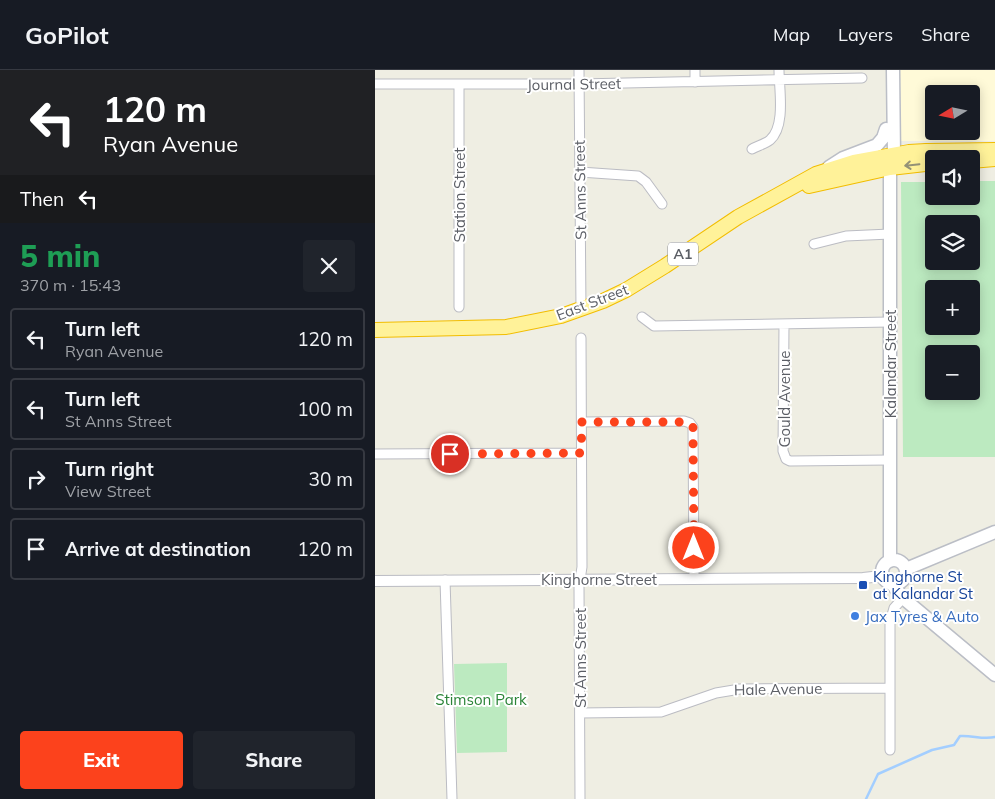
<!DOCTYPE html>
<html lang="en">
<head>
<meta charset="utf-8">
<style>
  :root { --surface:#171b24; --page:#20242c; --text:#f1f3f6; --muted:#9ea1a6; --line:#363941; --accent:#fc421c }
  body { margin:0; font-family:Mulish,sans-serif; background:var(--page); color:var(--text); height:100vh; display:flex; flex-direction:column; font-size:19px; white-space:nowrap }
  * { box-sizing:border-box; margin:0 }
  p { font-size:16px; color:var(--muted) }
  .icon { flex:none; width:28px; height:28px; fill:none; stroke:currentColor; stroke-width:2; stroke-linecap:round; stroke-linejoin:round }
  .map { position:relative; flex:1; overflow:hidden }
  .details { display:flex; flex-direction:column; background:var(--surface); width:375px }
  .details>* { flex:none }
  .guide { background:#202124; color:#fff; overflow:hidden }
  .needle { width:32px; rotate:260deg }
  .buttons { position:absolute; left:550px; top:15px; display:grid; gap:10px }
  .buttons a { display:grid; place-items:center; width:55px; height:55px; border-radius:5px; background:var(--surface); box-shadow:0 2px 12px #0003; font-size:25px }
  .pin { position:absolute; display:grid; place-items:center; width:42px; height:42px; color:#fff; margin:-21px; border:2px solid #fff; border-radius:50%; box-shadow:0 1px 5px #0007 }
  .me { position:absolute; width:55px; margin:-28px; rotate:0deg; stroke-linejoin:round; filter:drop-shadow(0 0 4px #0008) }
  .turn { display:flex; align-items:center; gap:18px; height:105px; padding:0 20px; font-size:22px }
  .turn .icon { width:65px; height:65px; stroke-width:2.5 }
  .turn b { display:block; font-size:35px; line-height:42px }
  .then { display:flex; align-items:center; height:48px; padding:0 20px; background:#0003; gap:10px; font-size:19px }
  .round { display:grid; place-items:center; flex:none; width:52px; height:52px; border-radius:5px; background:var(--page) }
  .headline { display:flex; align-items:center; justify-content:space-between; height:85px; padding:0 20px }
  h1 { font-size:30px; font-weight:800; line-height:38px; color:#1e9e55 }
  .cta { display:flex; gap:10px; margin-top:auto; padding:10px 20px }
  .cta a { flex:1; height:58px; border-radius:5px; background:var(--accent); color:#fff; font-size:20px; font-weight:800; line-height:58px; text-align:center }
  .cta a+a { background:var(--page); color:var(--text) }
  ul { padding:0; list-style:none }
  li { display:flex; align-items:center; gap:15px; height:62px; margin:0 10px 8px; padding:0 10px; border:2px solid var(--line); border-radius:5px }
  li div { flex:1 }
  li b { display:block; font-size:19px }
  li em { font-style:normal }
  header { display:flex; align-items:center; gap:30px; box-sizing:border-box; height:70px; padding:0 25px; background:var(--surface); border-bottom:1px solid var(--line) }
  header strong { font-size:24px }
  nav { display:flex; gap:28px; margin-inline-start:auto; font-size:18px }
  main { display:flex; flex:1; min-height:0 }
  .map>svg:first-child { display:block }
  .commercial { fill:#fffad8; fill-rule:evenodd }
  .green { fill:#bceac0; fill-rule:evenodd }
  .lines { fill:none; stroke-linecap:round; stroke-linejoin:round }
  .stream { stroke:#a3ceff; stroke-width:2.5 }
  .minor-casing { stroke:#bbbcc3; stroke-width:11 }
  .tertiary-casing { stroke:#bbbcc3; stroke-width:12 }
  .secondary-casing { stroke:#bbbec6; stroke-width:15 }
  .trunk-casing { stroke:#f2bd00; stroke-width:16 }
  .minor { stroke:#fff; stroke-width:9 }
  .tertiary { stroke:#fff; stroke-width:10 }
  .secondary { stroke:#fff; stroke-width:12 }
  .trunk { stroke:#fff299; stroke-width:14 }
  .oneway { stroke:#949277 }
  .route { stroke:#fc421c; stroke-width:9; stroke-dasharray:0 16.2 }
  .transit-dot { fill:#1a4fb4; stroke:#fff; stroke-width:2 }
  .shop-dot { fill:#3f7fe0; stroke:#fff; stroke-width:2 }
  .labels { text-anchor:middle; dominant-baseline:central; stroke-width:4; stroke-linejoin:round; paint-order:stroke }
  .shield { fill:#fff; stroke:#8c8e93; stroke-width:1 }
  .shield-label { font-size:14px; font-weight:bold; fill:#5b5e65 }
  .street-label { font-size:15px; fill:#5b5e65; stroke:#fff }
  .transit-label { font-size:15px; fill:#164399; stroke:#fff; text-anchor:start }
  .shop-label { font-size:15px; fill:#366cbe; stroke:#fff; text-anchor:start }
  .park-label { font-size:15px; fill:#2b8438; stroke:#fff }
</style>
</head>
<body>
<header>
<strong>GoPilot</strong>
<nav><a>Map</a><a>Layers</a><a>Share</a></nav>
</header>
<main>
<section class="details">
<div class="guide">
<div class="turn"><svg class="icon" aria-label="left" viewBox="0 0 24 24"><path d="M17 20v-9H6M10 6l-5 5 5 5"/></svg><div><b>120 m</b>Ryan Avenue</div></div>
<div class="then">Then<svg class="icon" aria-label="left" viewBox="0 0 24 24"><path d="M17 20v-9H6M10 6l-5 5 5 5"/></svg></div>
</div>
<div class="headline"><div><h1>5 min</h1><p>370 m · 15:43</p></div><a class="round"><svg class="icon" aria-label="close" viewBox="0 0 24 24"><path d="M6 6l12 12M18 6L6 18"/></svg></a></div>
<ul>
<li><svg class="icon" aria-label="left" viewBox="0 0 24 24"><path d="M17 20v-9H6M10 6l-5 5 5 5"/></svg><div><b>Turn left</b><p>Ryan Avenue</p></div><em>120 m</em></li>
<li><svg class="icon" aria-label="left" viewBox="0 0 24 24"><path d="M17 20v-9H6M10 6l-5 5 5 5"/></svg><div><b>Turn left</b><p>St Anns Street</p></div><em>100 m</em></li>
<li><svg class="icon" aria-label="right" viewBox="0 0 24 24"><path d="M7 20v-9h11M14 6l5 5-5 5"/></svg><div><b>Turn right</b><p>View Street</p></div><em>30 m</em></li>
<li><svg class="icon" aria-label="arrive" viewBox="0 0 24 24"><path d="M6 21V4h12l-3 4 3 4H6"/></svg><div><b>Arrive at destination</b></div><em>120 m</em></li>
</ul>
<div class="cta"><a>Exit</a><a>Share</a></div>
</section>
<div class="map">
<svg width="620" height="729" viewBox="0 0 620 729">
  <rect width="100%" height="100%" fill="#efeee3"/>
  <path class="commercial" d="M525,0h95v71h-94zM559,24h37v37h-37z"/>
  <path class="green" d="M596,111h24v276h-92l-2,-275h33v14h37zM559,154h37v37h-37zM559,219h37v37h-37zM559,284h37v37h-37z
    M132,593v89l-50,1 -3,-89z"/>
  <g class="lines">
    <path class="stream" d="M491,729l12,-25 54,-24 22,-5 6,-9c12,-1 23,4 35,1"/>
    <defs>
      <path id="minor" d="M204,0l2,240
        M320,0v12
        M0,14h204l283,-6
        M84,14v223
        M377,79c5,-3 13,-5 18,-9 16,-14 9,-51 9,-70
        M205,102l58,4 8,6 16,22
        M439,174l32,-8 44,-2
        M267,247l12,9 236,-4
        M409,254l-1,127 3,8 4,2 100,-1
        M207,352l102,-1 6,2 3,4 1,151
        M0,384l206,-1
        M70,510l7,219
        M205,643l81,-1 55,-19 24,-4 150,-1
        M515,680v-128l4,-14 9,-10
        M205,729l-1,-213 3,-19 -1,-229"/>
      <path id="tertiary" d="M0,511l488,-3 19,-2"/>
      <path id="secondary" d="M454,97l14,-9 34,-13 6,-7 3,-9
        M507 502a12 12 0 1 1 24 0a12 12 0 1 1-24 0Z
        M515,491v-393l4,-13 -1,-85
        M531,499l89,-37
        M518,515l10,13 92,77"/>
      <path id="trunk" d="M596,91l24,-2
        M434,116l81,-18 44,-5
        M0,260l131,-3 55,-11 42,-15 23,-11 39,-24 73,-49 78,-43 38,-12 55,-10 17,-1 69,-1"/>
    </defs>
    <use href="#minor" class="minor-casing"/>
    <use href="#tertiary" class="tertiary-casing"/>
    <use href="#secondary" class="secondary-casing"/>
    <use href="#trunk" class="trunk-casing"/>
    <use href="#minor" class="minor"/>
    <use href="#tertiary" class="tertiary"/>
    <use href="#secondary" class="secondary"/>
    <use href="#trunk" class="trunk"/>
  </g>
  <defs><path id="oneway-shaft" d="M-6 0H5M1.5-3L5.5 0L1.5 3" fill="none" stroke-width="1.6" stroke-linecap="round" stroke-linejoin="round" transform="scale(1.25)"/></defs>
  <use class="oneway" href="#oneway-shaft" transform="translate(537 95) rotate(174)"/>
  <g class="lines">
    <path class="route" d="M75,384l131,-1 1,-31h105l6,5v6l1,115"/>
  </g>
  <rect class="transit-dot" x="483" y="510" width="10" height="10" rx="2.5"/>
  <circle class="shop-dot" cx="480" cy="546" r="5"/>
  <g class="labels">
    <rect class="shield" x="293" y="172.5" width="30" height="23" rx="4"/>
    <g class="shield-label">
      <text x="308" y="184">A1</text>
    </g>
    <g class="street-label">
      <text transform="translate(199 14) rotate(-1)">Journal Street</text>
      <text transform="translate(205 120) rotate(-91)">St Anns Street</text>
      <text transform="translate(84 125) rotate(-90)">Station Street</text>
      <text transform="translate(217 232) rotate(-21)">East Street</text>
      <text transform="translate(515 294) rotate(-90)">Kalandar Street</text>
      <text transform="translate(409 329) rotate(-90)">Gould Avenue</text>
      <text x="224" y="509">Kinghorne Street</text>
      <text transform="translate(205 588) rotate(-90)">St Anns Street</text>
      <text transform="translate(403 619) rotate(-1)">Hale Avenue</text>
    </g>
    <g class="transit-label">
      <text x="498" y="506">Kinghorne St<tspan x="498" dy="17">at Kalandar St</tspan></text>
    </g>
    <g class="shop-label">
      <text x="490" y="546">Jax Tyres &amp; Auto</text>
    </g>
    <g class="park-label">
      <text x="106" y="629">Stimson Park</text>
    </g>
  </g>
</svg>
<div class="buttons">
<a><svg class="needle" viewBox="-14 -14 28 28"><path d="M0-13l5 13h-10z" fill="#e53935"/><path d="M0 13l5-13h-10z" fill="#9ea1a6"/></svg></a>
<a><svg class="icon" aria-label="sound" viewBox="0 0 24 24"><path d="M4 9h4l5-4v14l-5-4H4zM17 9q2 3 0 6"/></svg></a>
<a><svg class="icon" aria-label="layers" viewBox="0 0 24 24"><path d="M12 4l9 5-9 5-9-5zM3 14l9 5 9-5"/></svg></a>
<a>+</a>
<a>−</a>
</div>
<div class="pin" style="left:75px;top:384px;background:#d93025"><svg class="icon" aria-label="arrive" viewBox="0 0 24 24"><path d="M6 21V4h12l-3 4 3 4H6"/></svg></div>
<svg class="me" style="left:319px;top:478px" viewBox="-20 -20 40 40"><circle r="17" fill="#fc421c" stroke="#fff" stroke-width="3"/><path d="M0-11L8 9 0 5-8 9z" fill="#fff"/></svg>
</div>
</main>
</body>
</html>
